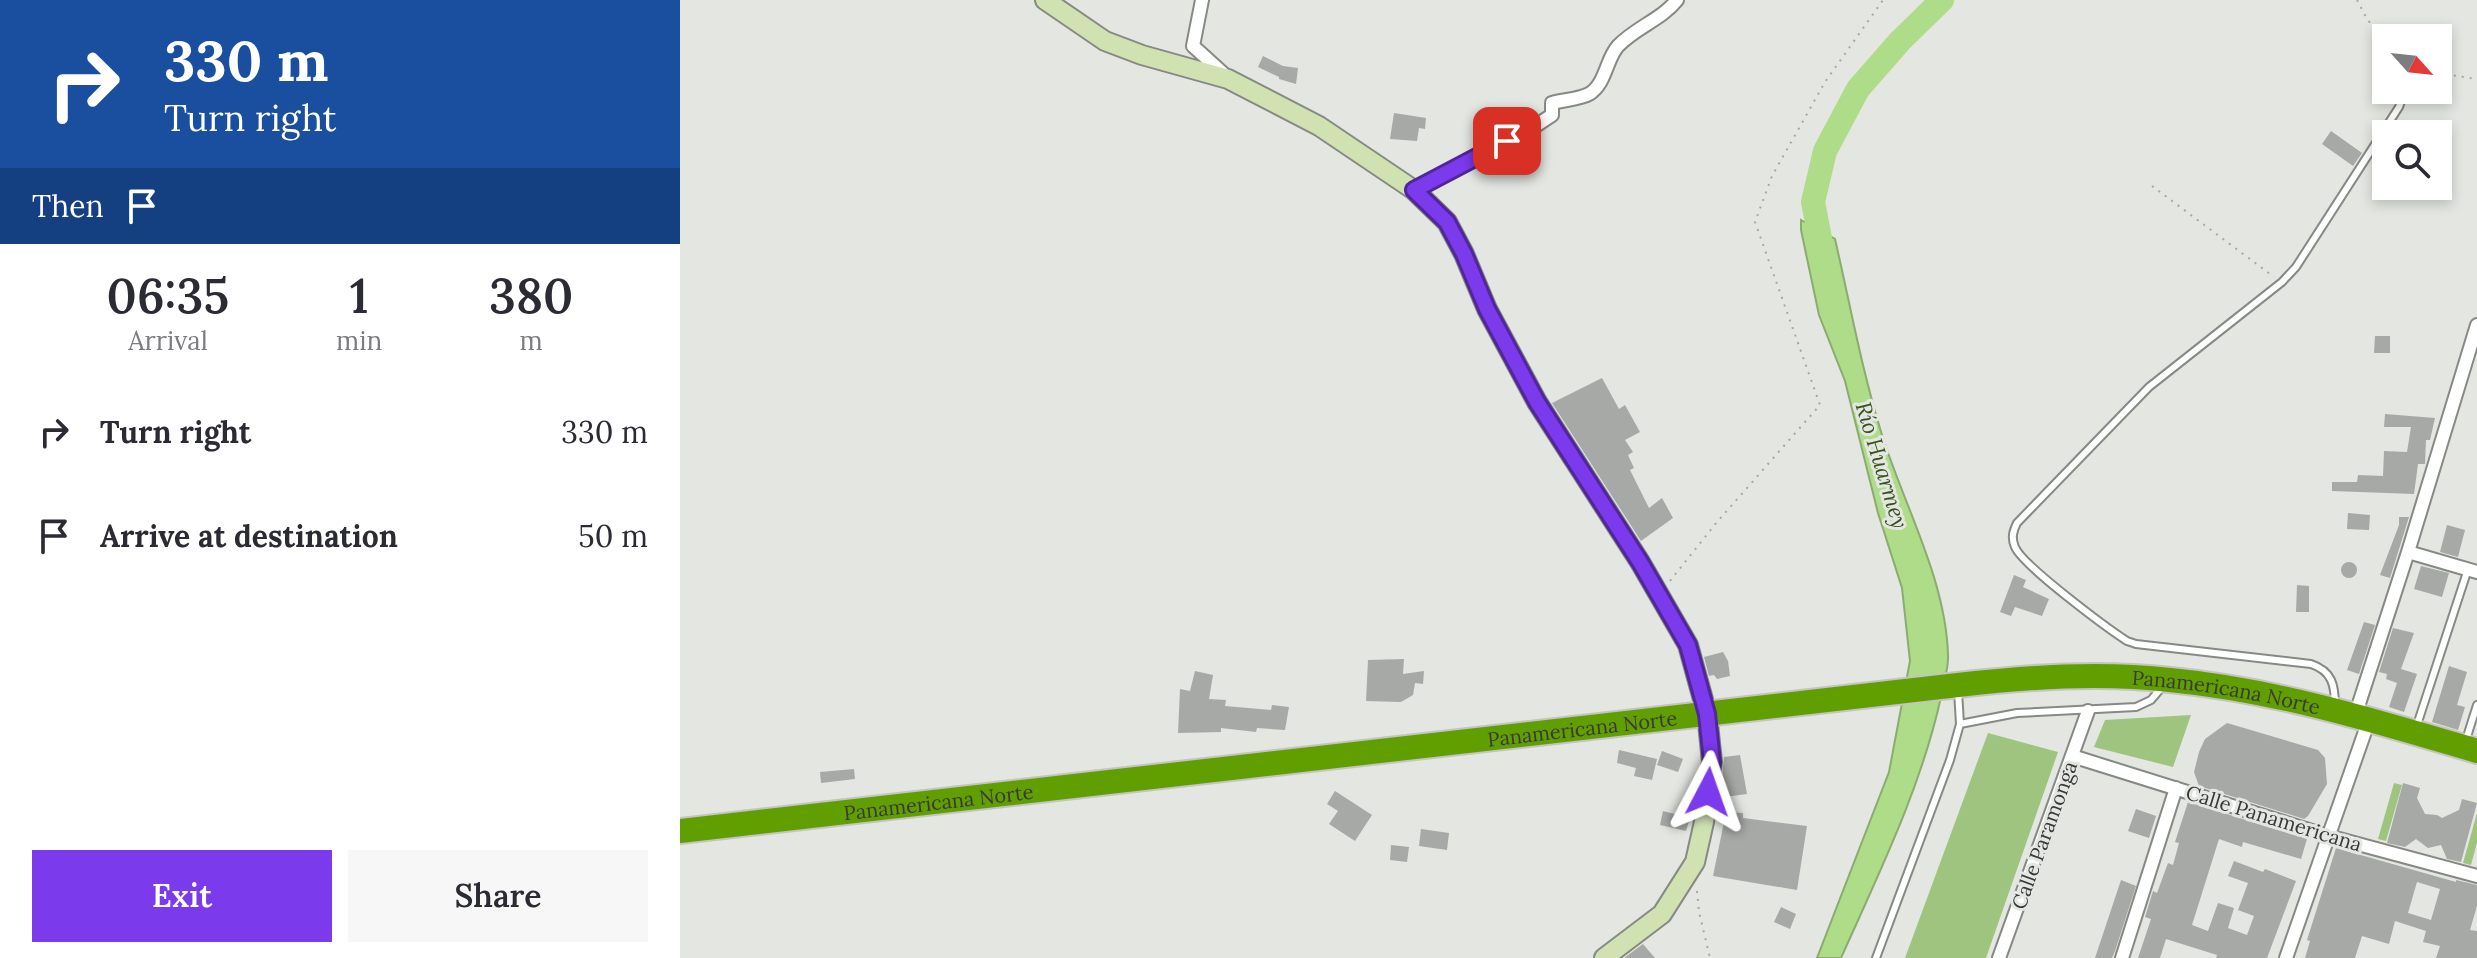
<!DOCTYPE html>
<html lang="en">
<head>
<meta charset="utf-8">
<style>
  :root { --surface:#fff; --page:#f7f7f7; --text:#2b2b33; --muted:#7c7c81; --accent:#7c3aed }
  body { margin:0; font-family:Lora,serif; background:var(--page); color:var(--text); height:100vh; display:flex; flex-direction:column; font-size:30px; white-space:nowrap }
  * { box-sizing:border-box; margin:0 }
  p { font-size:26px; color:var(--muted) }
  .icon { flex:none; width:44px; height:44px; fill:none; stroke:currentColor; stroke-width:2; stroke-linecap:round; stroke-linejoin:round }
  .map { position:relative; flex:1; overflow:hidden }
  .sheet { display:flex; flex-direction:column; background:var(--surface); width:680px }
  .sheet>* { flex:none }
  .top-card { background:#1a4fa0; color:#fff; overflow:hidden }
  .needle { width:52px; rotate:117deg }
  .fabs { position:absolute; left:1692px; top:24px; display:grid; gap:16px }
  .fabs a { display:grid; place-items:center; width:80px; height:80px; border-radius:0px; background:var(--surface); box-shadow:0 4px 12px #0003; font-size:40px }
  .pin { position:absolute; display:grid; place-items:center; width:68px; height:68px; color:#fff; margin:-34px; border-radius:16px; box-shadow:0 4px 12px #0006 }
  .me { position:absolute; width:88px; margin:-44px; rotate:4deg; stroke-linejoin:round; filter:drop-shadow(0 0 6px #0008) }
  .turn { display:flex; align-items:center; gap:28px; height:168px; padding:0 32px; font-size:36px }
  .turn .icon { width:104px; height:104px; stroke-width:2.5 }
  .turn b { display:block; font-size:56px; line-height:68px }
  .then { display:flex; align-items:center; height:76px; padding:0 32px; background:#0003; gap:16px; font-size:30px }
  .eta { display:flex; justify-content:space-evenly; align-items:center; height:136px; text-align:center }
  .eta b { font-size:48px; font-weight:600; line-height:56px }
  .primary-button { display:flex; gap:16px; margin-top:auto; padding:16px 32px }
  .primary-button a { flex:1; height:92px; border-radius:0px; background:var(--accent); color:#fff; font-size:32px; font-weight:600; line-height:92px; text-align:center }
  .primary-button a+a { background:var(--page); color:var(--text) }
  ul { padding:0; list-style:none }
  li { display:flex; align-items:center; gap:24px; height:104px; padding:0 32px }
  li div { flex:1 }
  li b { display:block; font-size:30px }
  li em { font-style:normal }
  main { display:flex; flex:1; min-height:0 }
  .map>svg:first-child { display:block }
  .green { fill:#9fc480 }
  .water { fill:#afdc88; stroke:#8cab70; stroke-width:2 }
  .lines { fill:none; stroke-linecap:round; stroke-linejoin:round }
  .river { stroke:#afdc88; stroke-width:24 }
  .building { fill:#a6a9a5; fill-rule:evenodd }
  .lane-casing { stroke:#878985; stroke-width:10 }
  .street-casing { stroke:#878985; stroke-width:16 }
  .secondary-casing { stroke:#878985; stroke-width:22 }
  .highway-casing { stroke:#c4c4c3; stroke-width:28 }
  .path { stroke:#a5a8a4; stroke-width:2; stroke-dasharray:2 6; stroke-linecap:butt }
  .lane { stroke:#fff; stroke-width:6 }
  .street { stroke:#fff; stroke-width:12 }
  .secondary { stroke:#d0e2b2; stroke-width:18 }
  .highway { stroke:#619e00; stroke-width:24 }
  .route-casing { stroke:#51269a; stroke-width:20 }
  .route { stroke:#7c3aed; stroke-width:14 }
  .labels { text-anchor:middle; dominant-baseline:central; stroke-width:6; stroke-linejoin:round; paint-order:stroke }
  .street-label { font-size:20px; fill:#393a38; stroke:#e3e6e1 }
  .water-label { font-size:22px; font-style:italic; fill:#37531b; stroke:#e3e6e1 }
</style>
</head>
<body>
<main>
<section class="sheet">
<div class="top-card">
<div class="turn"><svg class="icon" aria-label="right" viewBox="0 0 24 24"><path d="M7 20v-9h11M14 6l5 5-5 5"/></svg><div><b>330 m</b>Turn right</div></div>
<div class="then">Then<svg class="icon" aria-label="arrive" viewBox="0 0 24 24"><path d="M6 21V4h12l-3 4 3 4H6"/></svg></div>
</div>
<div class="eta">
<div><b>06:35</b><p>Arrival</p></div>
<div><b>1</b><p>min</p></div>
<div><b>380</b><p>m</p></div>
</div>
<ul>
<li><svg class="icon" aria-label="right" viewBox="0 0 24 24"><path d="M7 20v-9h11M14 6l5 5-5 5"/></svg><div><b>Turn right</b></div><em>330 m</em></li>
<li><svg class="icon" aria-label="arrive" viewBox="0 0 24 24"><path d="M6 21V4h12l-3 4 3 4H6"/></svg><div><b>Arrive at destination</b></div><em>50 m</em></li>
</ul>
<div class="primary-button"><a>Exit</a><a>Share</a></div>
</section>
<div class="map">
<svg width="1797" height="958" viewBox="0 0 1797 958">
  <rect width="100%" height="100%" fill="#e3e6e1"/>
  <path class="green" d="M1511,715l-18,52 -79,-20 11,-27z
    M1308,733l70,19 -72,206h-81z
    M1714,783l8,2 -16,56 -8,-2z
    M1797,813v30l-6,22 -8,-2z"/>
  <path class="water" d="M1121,220l34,19c15,65 27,132 47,196 22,70 64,145 66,220 1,13 -5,29 -7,42 -20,91 -62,176 -100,261h-24l72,-186 21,-111 -8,-73 -24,-75 -33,-132 -26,-66 -18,-85z"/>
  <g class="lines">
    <path class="river" d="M1144,259l-11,-57 12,-51 33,-62 42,-48 42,-41"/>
  </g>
  <path class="building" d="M583,56l20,10 15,2 -2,16 -17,-5v-2l-21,-10z
    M714,113l32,5 -1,11 -6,-1 -2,13 -27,-2z
    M1651,131l31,22 -9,13 -31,-22z
    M1695,336h15v17h-16z
    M922,378l17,31 6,-4 15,27 -15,8 8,12 -5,3 6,13 -4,2 19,38 13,-10 11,20 -32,23 -89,-138z
    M1705,414l50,4 -5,22h-4l-1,24h-7l-4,30 -82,-3v-9h25l1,-7 25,1 1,-25 23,1 4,-25h-27z
    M1668,513l22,2 -1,15 -22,-1z
    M1719,517h10l-19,61 -10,-3 19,-50z
    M1767,525l18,5 -7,27 -18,-5z
    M1661 570a8 8 0 1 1 16 0a8 8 0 1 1-16 0Z
    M1741,566l28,7 -7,24 -28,-8z
    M1334,575l12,5 -3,7 26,12 -7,17 -27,-9 -4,9 -11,-4z
    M1617,585l12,1v26h-13z
    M1684,622l11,3 -16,49 -12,-4z
    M1713,628l21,5 -13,36 16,5 -13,38 -15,-5 8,-24 -11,-4 1,-5 -8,-2z
    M1043,652l5,9 2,15 -13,3 -3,-4 -5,1 -5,-19z
    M724,659l-1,15 21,-3 -1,13 -8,-1 -2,12 -12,7 -35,-1 2,-41z
    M1769,666l18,6 -10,33 8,2 -7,23 -26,-8z
    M515,671l18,4 -4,24 17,1 -1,6 46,4 1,-5 17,2 -4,23 -28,-2 -1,4 -35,-4v4l-43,1 2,-44 10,2z
    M1547,723l91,27 7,8 2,26 -19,32 -4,3 -105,-33 -5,-14 5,-20 6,-13z
    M939,750l38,9 -5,21 -18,-4 2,-8 -19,-5z
    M982,751l21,8 -5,13 -21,-7z
    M1060,755l7,39 -22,3 -3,-21 2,-19z
    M174,769l1,10 -34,4 -1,-11z
    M1723,783l17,5 -3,10 8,16 12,1 5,3 17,-8 3,-11 15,4 -16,59 -14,-3 -6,-14 -13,3 -12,-9 -11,8 -18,-4z
    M655,791l37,24 -17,26 -26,-17 9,-13 -11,-7z
    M1508,802l119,37 -6,20 -58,-17 -1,5 -23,-8 -27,86 16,6 10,-28 16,5 -6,20 19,7 7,-19 -16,-6 10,-27 -20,-7 6,-15 29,11 2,-3 31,12 -29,77h-51l1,-3 -51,-16 -6,19h-22l13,-39 -6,-2 8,-26 4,2 11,-30 5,2 6,-22 -4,-1z
    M1456,809l20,7 -7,22 -21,-7z
    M983,811l27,7 -4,13 -26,-6z
    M1046,812l17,1v5l64,8 -10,64 -84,-14z
    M741,829l28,4 -2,17 -28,-4z
    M711,845l18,2 -2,15 -17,-2z
    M1656,848l120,34v-2l21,5v21l-7,24 7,1v27h-41l4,-12 -17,-4 3,-11 -31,-10 -6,23 -27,-8 -7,22h-50l5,-17 -3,-1zM1737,882l23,7 -9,31 -23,-7z
    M1441,880l15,6 -21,65 -3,7h-17z
    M1101,907l15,7 -6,15 -16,-7z
    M963,944l12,14h-31z"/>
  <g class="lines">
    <defs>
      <path id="lane" d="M1278,691l2,33
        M1655,706c0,-21 -3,-35 -24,-42l-175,-20 -9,-3c-20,-13 -105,-76 -112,-94 -4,-9 -2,-16 2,-24l132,-136 133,-105 14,-15 103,-160 6,-17
        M1737,725l51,-156
        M1785,743l12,-38
        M1196,958l74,-198 10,-36 57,-11 119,-6 15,-7 11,-13"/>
      <path id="street" d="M522,0l-9,46 33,30
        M734,190l117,-61 21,-14v-12c11,-3 28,-4 37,-9 17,-10 17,-35 29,-48 18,-19 43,-26 59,-46
        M1728,552l69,20
        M1675,716l53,-164 69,-227
        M1392,756l256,80 149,40
        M1319,958l89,-247
        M1442,958l54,-170
        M1606,958l83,-238"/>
      <path id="secondary" d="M365,0l60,41 37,14 86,24 91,47 95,64 33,32 17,32 23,55 50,93 103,160 48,83 19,69 5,48 -8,60 -9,40 -33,52 -58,44"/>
      <g id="highway">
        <path id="s1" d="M0,831l1278,-146c70,-8 142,-13 212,-5 105,10 206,41 307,71"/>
      </g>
    </defs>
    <use href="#lane" class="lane-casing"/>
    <use href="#street" class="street-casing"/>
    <use href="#secondary" class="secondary-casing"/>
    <use href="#highway" class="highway-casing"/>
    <path class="path" d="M1677,0l9,17 20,29
      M1758,73l39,6
      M1472,186l122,91
      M990,581l47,-59 103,-117 -65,-183 17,-46 53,-94 58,-82
      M1017,891l2,21 11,46"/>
    <use href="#lane" class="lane"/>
    <use href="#street" class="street"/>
    <use href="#secondary" class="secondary"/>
    <use href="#highway" class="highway"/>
  </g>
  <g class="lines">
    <defs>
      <path id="route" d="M827,141l-93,49 33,32 17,32 23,55 50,93 103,160 48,83 19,69 5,48 -4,30"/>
    </defs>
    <use href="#route" class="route-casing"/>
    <use href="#route" class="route"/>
  </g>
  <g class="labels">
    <g class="street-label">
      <text stroke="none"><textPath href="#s1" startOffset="1556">Panamericana Norte</textPath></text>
      <text stroke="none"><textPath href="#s1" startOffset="908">Panamericana Norte</textPath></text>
      <text stroke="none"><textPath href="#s1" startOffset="260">Panamericana Norte</textPath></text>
      <text transform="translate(1594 818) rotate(17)">Calle Panamericana</text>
      <text transform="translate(1364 835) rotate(-70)">Calle Paramonga</text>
    </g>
    <g class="water-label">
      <text transform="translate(1202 465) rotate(73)">Río Huarmey</text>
    </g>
  </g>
</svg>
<div class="fabs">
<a><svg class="needle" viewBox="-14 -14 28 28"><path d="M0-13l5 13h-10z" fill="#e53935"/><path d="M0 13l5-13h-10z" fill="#7c7c81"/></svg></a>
<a><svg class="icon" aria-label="search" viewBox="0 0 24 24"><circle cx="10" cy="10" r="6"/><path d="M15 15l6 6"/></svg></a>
</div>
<div class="pin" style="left:827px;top:141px;background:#d93025"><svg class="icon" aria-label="arrive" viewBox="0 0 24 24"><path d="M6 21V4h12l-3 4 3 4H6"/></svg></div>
<svg class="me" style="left:1028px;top:792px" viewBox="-20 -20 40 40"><path d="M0-17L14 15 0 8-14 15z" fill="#7c3aed" stroke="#fff" stroke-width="4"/></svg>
</div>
</main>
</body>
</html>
